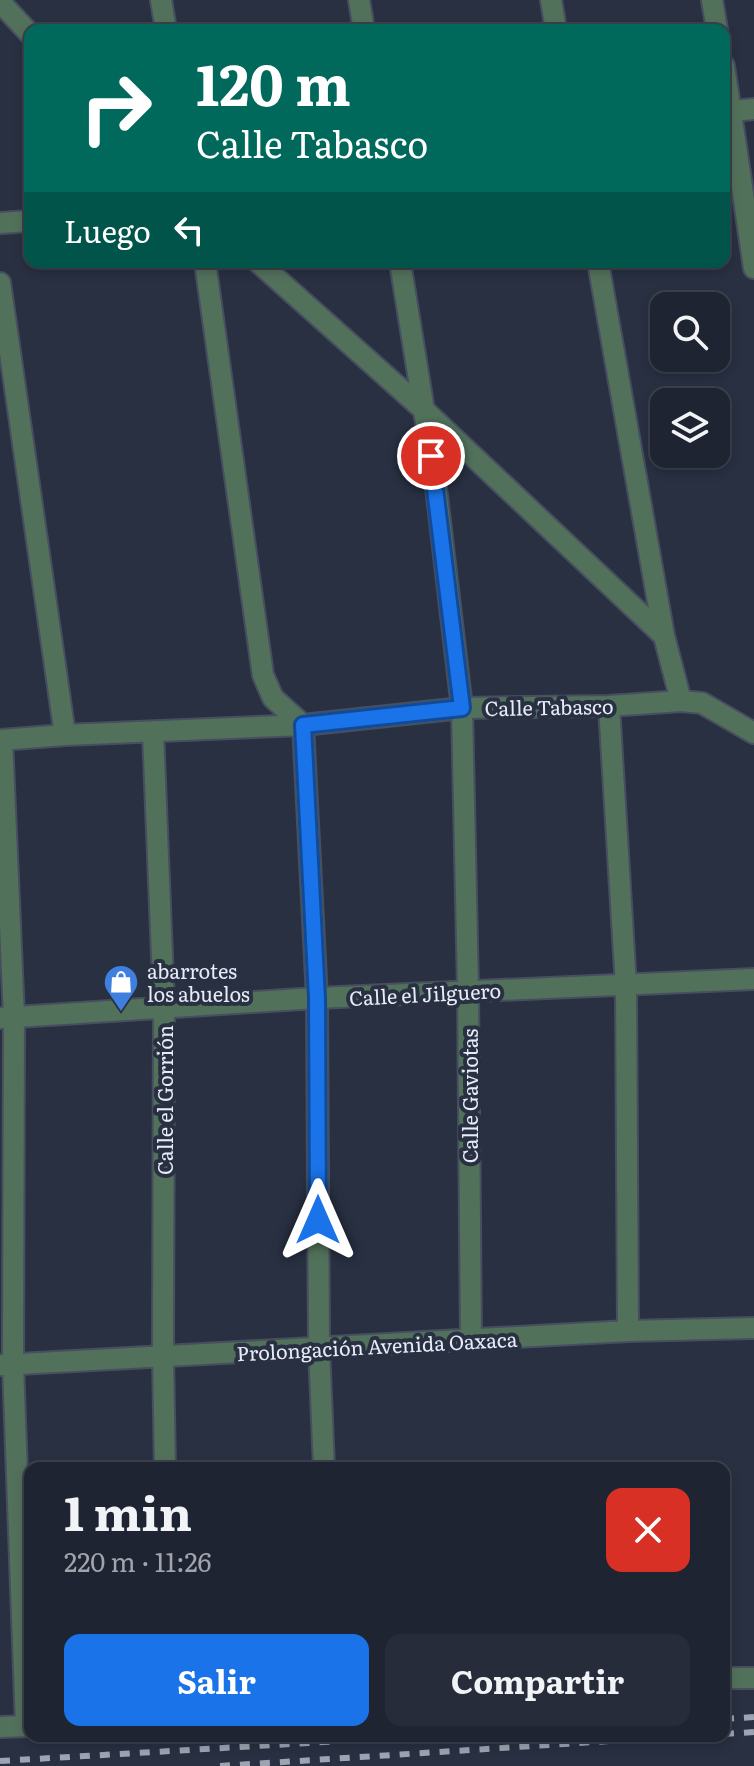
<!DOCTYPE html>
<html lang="es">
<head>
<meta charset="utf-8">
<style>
  :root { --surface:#1e2432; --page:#262c3a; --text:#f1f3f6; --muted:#a1a4ac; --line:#3c414d; --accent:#1a73e8 }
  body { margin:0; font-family:Literata,serif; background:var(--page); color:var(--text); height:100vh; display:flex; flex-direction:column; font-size:30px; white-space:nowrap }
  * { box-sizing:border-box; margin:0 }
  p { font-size:26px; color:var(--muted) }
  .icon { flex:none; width:44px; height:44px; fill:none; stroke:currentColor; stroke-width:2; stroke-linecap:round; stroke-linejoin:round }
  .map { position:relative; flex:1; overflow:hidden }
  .details { position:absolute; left:24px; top:1462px; width:706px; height:280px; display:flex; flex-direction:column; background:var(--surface); border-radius:16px; box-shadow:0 4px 12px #0003,0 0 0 2px var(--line) }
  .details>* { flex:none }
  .top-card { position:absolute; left:24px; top:24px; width:706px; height:244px; border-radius:16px; box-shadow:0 4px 12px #0003,0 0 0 2px var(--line); background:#00695c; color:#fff; overflow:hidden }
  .buttons { position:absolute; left:650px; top:292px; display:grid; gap:16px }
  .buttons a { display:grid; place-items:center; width:80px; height:80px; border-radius:16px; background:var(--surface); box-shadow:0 4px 12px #0003,0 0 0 2px var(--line); font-size:40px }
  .pin { position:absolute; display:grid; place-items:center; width:68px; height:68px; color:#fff; margin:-34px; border:4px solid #fff; border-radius:50%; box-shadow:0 2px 8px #0007 }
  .me { position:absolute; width:88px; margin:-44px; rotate:0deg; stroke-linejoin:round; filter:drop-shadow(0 0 6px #0008) }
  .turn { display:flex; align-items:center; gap:28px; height:168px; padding:0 40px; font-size:36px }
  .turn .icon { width:104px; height:104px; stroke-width:2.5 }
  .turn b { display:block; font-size:56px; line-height:68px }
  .then { display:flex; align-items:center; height:76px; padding:0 40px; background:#0003; gap:16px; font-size:30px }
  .round { display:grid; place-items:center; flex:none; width:84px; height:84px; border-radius:16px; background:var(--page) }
  .headline { display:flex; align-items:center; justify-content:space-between; height:136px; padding:0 40px }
  h1 { font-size:48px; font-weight:700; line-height:60px }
  .cta { display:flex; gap:16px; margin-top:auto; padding:16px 40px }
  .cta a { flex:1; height:92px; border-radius:16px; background:var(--accent); color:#fff; font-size:32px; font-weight:700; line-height:92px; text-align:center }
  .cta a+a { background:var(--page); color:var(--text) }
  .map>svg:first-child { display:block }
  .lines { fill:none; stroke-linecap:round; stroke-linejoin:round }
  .street-casing { stroke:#474e5f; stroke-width:24 }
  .street { stroke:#52715b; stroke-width:20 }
  .rail { stroke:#9ea4b2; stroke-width:6; stroke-dasharray:10 10; stroke-linecap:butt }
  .route-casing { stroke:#114b97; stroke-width:20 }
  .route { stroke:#1a73e8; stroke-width:14 }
  .labels { text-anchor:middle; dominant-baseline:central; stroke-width:8; stroke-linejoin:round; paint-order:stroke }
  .street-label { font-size:20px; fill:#e7ecf8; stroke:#283042 }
  .poi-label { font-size:20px; fill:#e7ecf8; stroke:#283042; text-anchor:start }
</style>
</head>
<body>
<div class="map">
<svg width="754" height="1766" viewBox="0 0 754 1766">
  <rect width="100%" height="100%" fill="#283042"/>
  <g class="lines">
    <defs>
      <path id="street" d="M161,0l5,30
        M359,0l5,30
        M551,0l5,30
        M712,0l5,30
        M0,2l30,32
        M724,66l30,202
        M733,111l21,-2
        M0,223l30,-2
        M205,262l58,413 10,23 30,27 14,273 2,350 5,120
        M258,262l166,148 240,226
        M400,262l35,217 27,229 6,282 3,351
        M598,262l66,374 17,65
        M0,283l65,452
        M609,706l17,280 2,345
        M153,732l11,274 -1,351 2,111
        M0,740l65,-5 238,-10 159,-17 147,-2 72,-5 21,2 52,30
        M2,740l12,277 -1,347 13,362
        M0,1018l317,-20 437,-19
        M0,1365l628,-34 126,-3
        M724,1678h30
        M0,1727l30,-1"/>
    </defs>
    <use href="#street" class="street-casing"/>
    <use href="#street" class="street"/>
    <path class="rail" d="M724,1719l30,-2
      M724,1734l30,-2
      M0,1761l427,-25
      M220,1766l469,-30"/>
  </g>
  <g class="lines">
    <defs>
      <path id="route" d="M318,1220l-1,-222 -14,-273 159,-17 -31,-252"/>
    </defs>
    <use href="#route" class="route-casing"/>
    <use href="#route" class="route"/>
  </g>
  <defs>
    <symbol id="shop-pin" viewBox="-11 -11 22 30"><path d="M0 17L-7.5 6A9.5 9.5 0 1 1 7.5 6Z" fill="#3f7fe0" stroke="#283042"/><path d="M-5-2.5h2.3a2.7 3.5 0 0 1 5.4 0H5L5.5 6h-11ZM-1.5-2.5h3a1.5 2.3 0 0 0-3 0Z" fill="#fff"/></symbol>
  </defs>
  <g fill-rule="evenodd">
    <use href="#shop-pin" x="101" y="962" width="40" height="54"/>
  </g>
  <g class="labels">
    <g class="street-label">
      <text transform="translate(549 706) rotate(-1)">Calle Tabasco</text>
      <text transform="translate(425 993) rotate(-3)">Calle el Jilguero</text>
      <text transform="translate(469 1096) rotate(-90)">Calle Gaviotas</text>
      <text transform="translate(164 1100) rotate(-90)">Calle el Gorrión</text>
      <text transform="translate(377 1345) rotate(-3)">Prolongación Avenida Oaxaca</text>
    </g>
    <g class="poi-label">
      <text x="147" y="970">abarrotes<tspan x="147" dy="23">los abuelos</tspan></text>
    </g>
  </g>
</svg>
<div class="buttons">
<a><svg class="icon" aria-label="search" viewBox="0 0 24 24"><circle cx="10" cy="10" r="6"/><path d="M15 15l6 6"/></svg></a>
<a><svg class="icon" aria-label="layers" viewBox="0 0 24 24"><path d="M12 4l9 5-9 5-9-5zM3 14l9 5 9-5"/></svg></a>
</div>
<div class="pin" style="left:431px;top:456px;background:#d93025"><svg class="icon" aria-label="arrive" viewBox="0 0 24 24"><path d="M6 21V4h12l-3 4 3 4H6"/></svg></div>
<svg class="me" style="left:318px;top:1220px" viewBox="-20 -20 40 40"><path d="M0-17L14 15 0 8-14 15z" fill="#1a73e8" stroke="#fff" stroke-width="4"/></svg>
<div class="top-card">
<div class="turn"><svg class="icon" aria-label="right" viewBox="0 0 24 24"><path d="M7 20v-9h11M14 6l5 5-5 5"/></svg><div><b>120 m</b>Calle Tabasco</div></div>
<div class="then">Luego<svg class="icon" aria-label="left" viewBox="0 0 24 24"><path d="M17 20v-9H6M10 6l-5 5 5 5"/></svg></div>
</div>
<section class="details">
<div class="headline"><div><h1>1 min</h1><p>220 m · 11:26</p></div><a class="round" style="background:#d93025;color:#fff"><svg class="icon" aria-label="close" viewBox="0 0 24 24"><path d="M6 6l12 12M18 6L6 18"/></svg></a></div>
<div class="cta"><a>Salir</a><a>Compartir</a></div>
</section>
</div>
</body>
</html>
